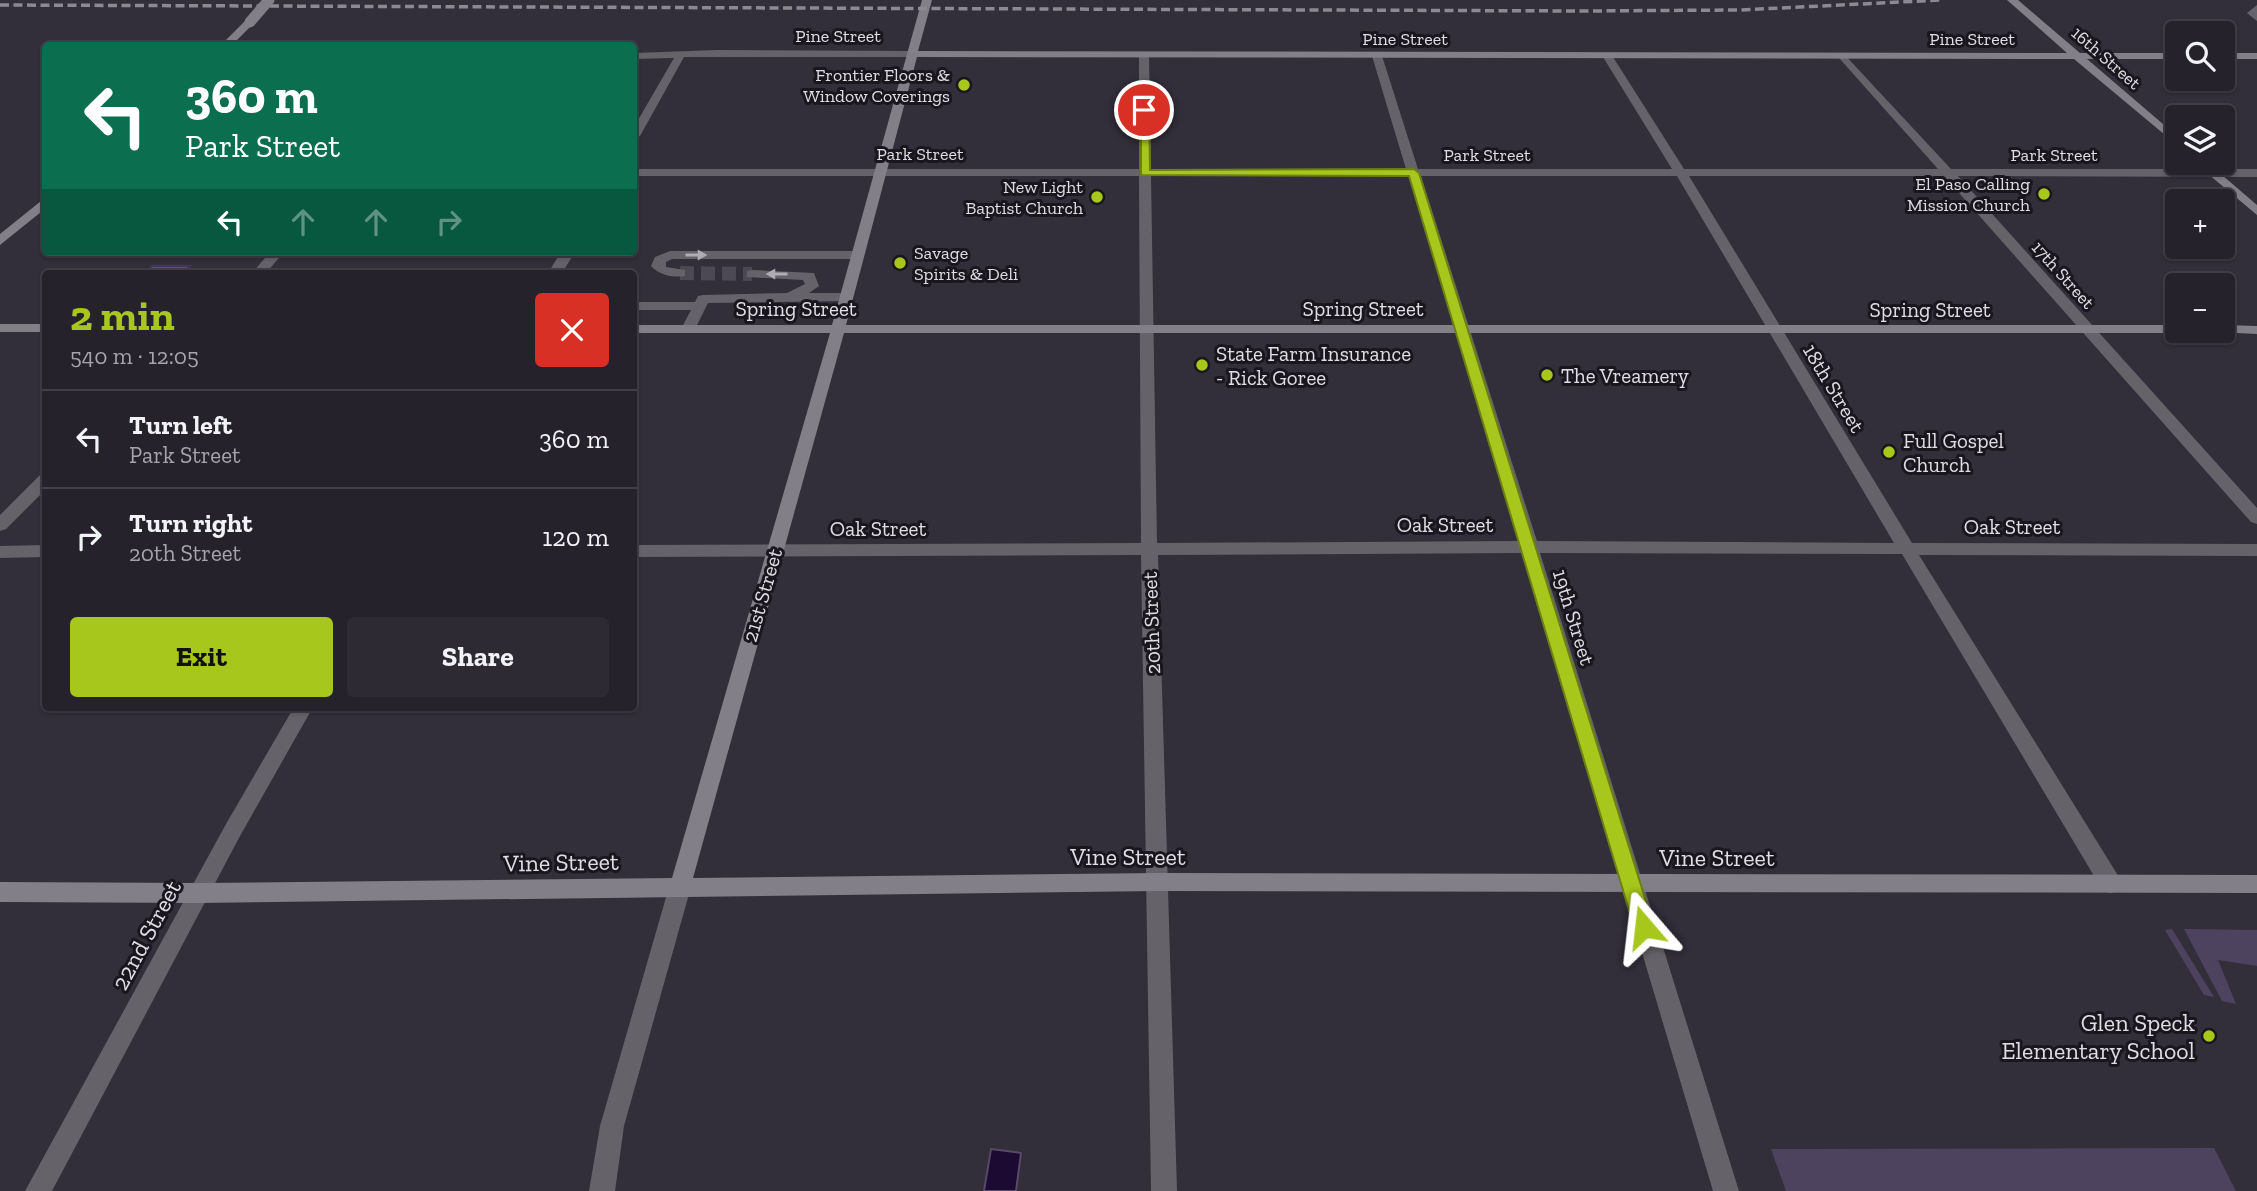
<!DOCTYPE html>
<html lang="en">
<head>
<meta charset="utf-8">
<style>
  :root { --surface:#26222c; --page:#2e2a34; --text:#f1f3f6; --muted:#a4a4a9; --line:#423f48; --accent:#a8c71c }
  body { margin:0; font-family:"Zilla Slab",serif; background:var(--page); color:var(--text); height:100vh; display:flex; flex-direction:column; font-size:26px; white-space:nowrap }
  * { box-sizing:border-box; margin:0 }
  p { font-size:23px; color:var(--muted) }
  .icon { flex:none; width:38px; height:38px; fill:none; stroke:currentColor; stroke-width:2; stroke-linecap:round; stroke-linejoin:round }
  .map { position:relative; flex:1; overflow:hidden }
  .drawer { position:absolute; left:42px; top:270px; width:595px; height:441px; display:flex; flex-direction:column; background:var(--surface); border-radius:7px; box-shadow:0 2px 5px #0004,0 0 0 2px var(--line) }
  .drawer>* { flex:none }
  .guide { position:absolute; left:42px; top:42px; width:595px; height:214px; border-radius:7px; box-shadow:0 2px 5px #0004,0 0 0 2px var(--line); background:#0b6e4f; color:#fff; overflow:hidden }
  .controls { position:absolute; left:2165px; top:21px; display:grid; gap:14px }
  .controls a { display:grid; place-items:center; width:70px; height:70px; border-radius:7px; background:var(--surface); box-shadow:0 2px 5px #0004,0 0 0 2px var(--line); font-size:35px }
  .pin { position:absolute; display:grid; place-items:center; width:60px; height:60px; color:#fff; margin:-30px; border:4px solid #fff; border-radius:50%; box-shadow:0 2px 7px #0007 }
  .me { position:absolute; width:77px; margin:-38px; rotate:343deg; stroke-linejoin:round; filter:drop-shadow(0 0 5px #0008) }
  .turn { display:flex; align-items:center; gap:24px; height:147px; padding:0 28px; font-size:32px }
  .turn .icon { width:91px; height:91px; stroke-width:2.5 }
  .turn b { display:block; font-size:49px; line-height:60px }
  .lanes { display:flex; align-items:center; height:66px; padding:0 28px; background:#0003; justify-content:center; gap:35px; direction:ltr }
  .lanes .off { opacity:.35 }
  .round { display:grid; place-items:center; flex:none; width:74px; height:74px; border-radius:7px; background:var(--page) }
  .headline { display:flex; align-items:center; justify-content:space-between; height:119px; padding:0 28px }
  h1 { font-size:42px; font-weight:700; line-height:52px; color:var(--accent) }
  .button { display:flex; gap:14px; margin-top:auto; padding:14px 28px }
  .button a { flex:1; height:80px; border-radius:7px; background:var(--accent); color:#111; font-size:28px; font-weight:700; line-height:80px; text-align:center }
  .button a+a { background:var(--page); color:var(--text) }
  ul { padding:0; list-style:none }
  li { display:flex; align-items:center; gap:21px; height:98px; padding:0 28px; border-top:2px solid var(--line) }
  li div { flex:1 }
  li b { display:block; font-size:26px }
  li em { font-style:normal }
  .map>svg:first-child { display:block }
  .green { fill:#4d435f }
  .water { fill:#1c0a32; stroke:#574968; stroke-width:2 }
  .lines { fill:none; stroke-linecap:round; stroke-linejoin:round }
  .street-tunnel { stroke:#4c4854; stroke-width:14; stroke-dasharray:14 7; stroke-linecap:butt }
  .street { fill:#656369; fill-rule:evenodd }
  .secondary { fill:#827f89; fill-rule:evenodd }
  .rail { stroke:#8c8993; stroke-width:3.5; stroke-dasharray:9 4.5; stroke-linecap:butt }
  .secondary-bridge { stroke:#827f89; stroke-width:11 }
  .shaded-wall { fill:#413655 }
  .building { fill:#5d4d7a; stroke:#413655; stroke-width:2 }
  .oneway { fill:#afacb3 }
  .route { fill:#a8c71c; stroke:#6d8112; stroke-width:2 }
  .poi-dot { fill:#a8c71c; stroke:#19171d; stroke-width:2.5 }
  .labels { text-anchor:middle; dominant-baseline:central; stroke-width:6; stroke-linejoin:round; paint-order:stroke }
  .far-street-label { font-size:18px; fill:#e0dde5; stroke:#19171d }
  .far-poi-label { font-size:18px; fill:#e0dde5; stroke:#19171d; text-anchor:end }
  .street-label { font-size:21px; fill:#e0dde5; stroke:#19171d }
  .poi-label { font-size:21px; fill:#e0dde5; stroke:#19171d; text-anchor:start }
  .near-street-label { font-size:24px; fill:#e0dde5; stroke:#19171d }
  .near-poi-label { font-size:24px; fill:#e0dde5; stroke:#19171d; text-anchor:end }
</style>
</head>
<body>
<div class="map">
<svg width="2257" height="1191" viewBox="0 0 2257 1191">
  <rect width="100%" height="100%" fill="#322e3a"/>
  <path class="green" d="M2172,929l42,68 -10,-2 -39,-65z
    M2184,929l73,1v36l-39,-6 18,44 -14,-3z
    M2214,1148l22,43h-450l-15,-42z"/>
  <path class="water" d="M991,1149l30,4 -5,38h-32z"/>
  <g class="lines">
    <path class="street-tunnel" d="M680,273l72,1"/>
    <path class="street" d="M2257,5v16l-10,-8z
      M717,50l194,1 5,3 -5,3h-227l-44,79 -6,3v-12l40,-69 -40,1v-6z
      M1144,52l5,3 2,114h255l-34,-113 5,-3 5,3 36,113h254l-69,-112 5,-3 5,3 71,112h254l-99,-111 -1,-2 5,-3 108,116h306v8l-299,-1 299,332v16l-6,-2 -307,-346h-255l223,367 345,1v12l-338,-1 200,322 3,7 -3,7 -8,2 -8,-2 -201,-337 -362,-1 199,638h-26l-190,-638 -365,2 19,636h-26l-10,-636 -507,2v-12l507,-2 -2,-367h-505v-7h505v-114zM1151,176h258l111,365 -363,2zM1421,176h256l217,367 -357,-2z
      M670,251h186l7,4 -7,4h-184l-6,3v5l19,3v6c-12,2 -26,-1 -34,-10l4,-9z
      M270,252h14l-18,21h-14z
      M561,252h14l-13,21h-14z
      M752,270l62,3 5,13 -10,7h36l7,4 -7,4 -137,2 -13,26 -7,4 -7,-4 10,-19h-57v-8h61l3,-6 5,-1 84,-2 18,-9 -2,-4 -56,-3v-6z
      M46,474v15l-40,40 -6,2v-16l40,-40z
      M46,545v12l-46,1v-12z
      M294,707h19l-73,129 -188,355h-27l201,-367z
      M680,878l8,2 3,7 -67,239 -9,65h-26l11,-65 69,-239 3,-7z"/>
    <path class="secondary" d="M922,0h10l-14,51 1149,2 -60,-53h11l62,53h97v6h-90l90,77v9l-103,-86 -1157,-2 -71,268h1331v6h6l-6,2h-1333l-151,545 465,-5 1099,2v18l-1099,-2 -959,12 -199,-1v-20l199,1 473,-5 158,-545h-196v-8h198z
      M246,20l9,2 -24,24h-11z
      M2222,53h35v6h-35z
      M2195,163h13l49,42v10z
      M46,197v11l-46,37v-11z
      M0,324h46v8h-46z
      M2222,325l35,1v8l-40,-2 5,-1z"/>
    <path class="rail" d="M0,5l1583,6 158,-1 199,-10"/>
    <path class="secondary-bridge" d="M250,22l19,-22"/>
  </g>
  <path class="shaded-wall" d="M190,266l3,5 -1,2h-9z"/>
  <path class="building" d="M152,266h38l-7,7h-38z"/>
  <defs><path id="oneway-solid" d="M-6-.8H1V-3.2L6.5 0L1 3.2V.8H-6Z" transform="scale(1.75)"/></defs>
  <g class="oneway">
    <use href="#oneway-solid" transform="translate(696 255)"/>
    <use href="#oneway-solid" transform="translate(777 274) rotate(-180)"/>
  </g>
  <path class="route" d="M1141,108l8,2 1,60 264,-1 5,4 235,754 -3,7 -7,2 -7,-2 -3,-7 -225,-751 -268,-1z"/>
  <g class="poi-dot">
    <circle cx="964" cy="85" r="7"/>
    <circle cx="2044" cy="194" r="7"/>
    <circle cx="1097" cy="197" r="7"/>
    <circle cx="900" cy="263" r="7"/>
    <circle cx="1202" cy="365" r="7"/>
    <circle cx="1547" cy="375" r="7"/>
    <circle cx="1889" cy="452" r="7"/>
    <circle cx="2209" cy="1036" r="7"/>
  </g>
  <g class="labels">
    <g class="far-street-label">
      <text x="838" y="36">Pine Street</text>
      <text x="1405" y="39">Pine Street</text>
      <text x="1972" y="39">Pine Street</text>
      <text transform="translate(2106 58) rotate(41)">16th Street</text>
      <text x="920" y="154">Park Street</text>
      <text x="1487" y="155">Park Street</text>
      <text x="2054" y="155">Park Street</text>
      <text transform="translate(2063 275) rotate(48)">17th Street</text>
    </g>
    <g class="far-poi-label">
      <text x="950" y="75">Frontier Floors &amp;<tspan x="950" dy="21">Window Coverings</tspan></text>
      <text x="2030" y="184">El Paso Calling<tspan x="2030" dy="21">Mission Church</tspan></text>
      <text x="1083" y="187">New Light<tspan x="1083" dy="21">Baptist Church</tspan></text>
      <text x="914" y="253" text-anchor="start">Savage<tspan x="914" dy="21">Spirits &amp; Deli</tspan></text>
    </g>
    <g class="street-label">
      <text x="796" y="308">Spring Street</text>
      <text x="1363" y="308">Spring Street</text>
      <text x="1930" y="309">Spring Street</text>
      <text transform="translate(1834 388) rotate(59)">18th Street</text>
      <text x="1445" y="524">Oak Street</text>
      <text x="2012" y="526">Oak Street</text>
      <text x="878" y="528">Oak Street</text>
      <text transform="translate(762 595) rotate(-74)">21st Street</text>
      <text transform="translate(1574 617) rotate(73)">19th Street</text>
      <text transform="translate(1151 623) rotate(-92)">20th Street</text>
    </g>
    <g class="poi-label">
      <text x="1216" y="353">State Farm Insurance<tspan x="1216" dy="24">- Rick Goree</tspan></text>
      <text x="1561" y="375">The Vreamery</text>
      <text x="1903" y="440">Full Gospel<tspan x="1903" dy="24">Church</tspan></text>
    </g>
    <g class="near-street-label">
      <text x="1128" y="856">Vine Street</text>
      <text x="1717" y="857">Vine Street</text>
      <text transform="translate(561 862) rotate(-1)">Vine Street</text>
      <text transform="translate(146 935) rotate(-62)">22nd Street</text>
    </g>
    <g class="near-poi-label">
      <text x="2195" y="1022">Glen Speck<tspan x="2195" dy="28">Elementary School</tspan></text>
    </g>
  </g>
</svg>
<div class="controls">
<a><svg class="icon" aria-label="search" viewBox="0 0 24 24"><circle cx="10" cy="10" r="6"/><path d="M15 15l6 6"/></svg></a>
<a><svg class="icon" aria-label="layers" viewBox="0 0 24 24"><path d="M12 4l9 5-9 5-9-5zM3 14l9 5 9-5"/></svg></a>
<a>+</a>
<a>−</a>
</div>
<div class="pin" style="left:1144px;top:110px;background:#d93025"><svg class="icon" aria-label="arrive" viewBox="0 0 24 24"><path d="M6 21V4h12l-3 4 3 4H6"/></svg></div>
<svg class="me" style="left:1644px;top:927px" viewBox="-20 -20 40 40"><path d="M0-17L14 15 0 8-14 15z" fill="#a8c71c" stroke="#fff" stroke-width="4"/></svg>
<div class="guide">
<div class="turn"><svg class="icon" aria-label="left" viewBox="0 0 24 24"><path d="M17 20v-9H6M10 6l-5 5 5 5"/></svg><div><b>360 m</b>Park Street</div></div>
<div class="lanes"><svg class="icon" aria-label="left" viewBox="0 0 24 24"><path d="M17 20v-9H6M10 6l-5 5 5 5"/></svg><svg class="icon off" aria-label="ahead" viewBox="0 0 24 24"><path d="M12 20V5M6 11l6-6 6 6"/></svg><svg class="icon off" aria-label="ahead" viewBox="0 0 24 24"><path d="M12 20V5M6 11l6-6 6 6"/></svg><svg class="icon off" aria-label="right" viewBox="0 0 24 24"><path d="M7 20v-9h11M14 6l5 5-5 5"/></svg></div>
</div>
<section class="drawer">
<div class="headline"><div><h1>2 min</h1><p>540 m · 12:05</p></div><a class="round" style="background:#d93025;color:#fff"><svg class="icon" aria-label="close" viewBox="0 0 24 24"><path d="M6 6l12 12M18 6L6 18"/></svg></a></div>
<ul>
<li><svg class="icon" aria-label="left" viewBox="0 0 24 24"><path d="M17 20v-9H6M10 6l-5 5 5 5"/></svg><div><b>Turn left</b><p>Park Street</p></div><em>360 m</em></li>
<li><svg class="icon" aria-label="right" viewBox="0 0 24 24"><path d="M7 20v-9h11M14 6l5 5-5 5"/></svg><div><b>Turn right</b><p>20th Street</p></div><em>120 m</em></li>
</ul>
<div class="button"><a>Exit</a><a>Share</a></div>
</section>
</div>
</body>
</html>
